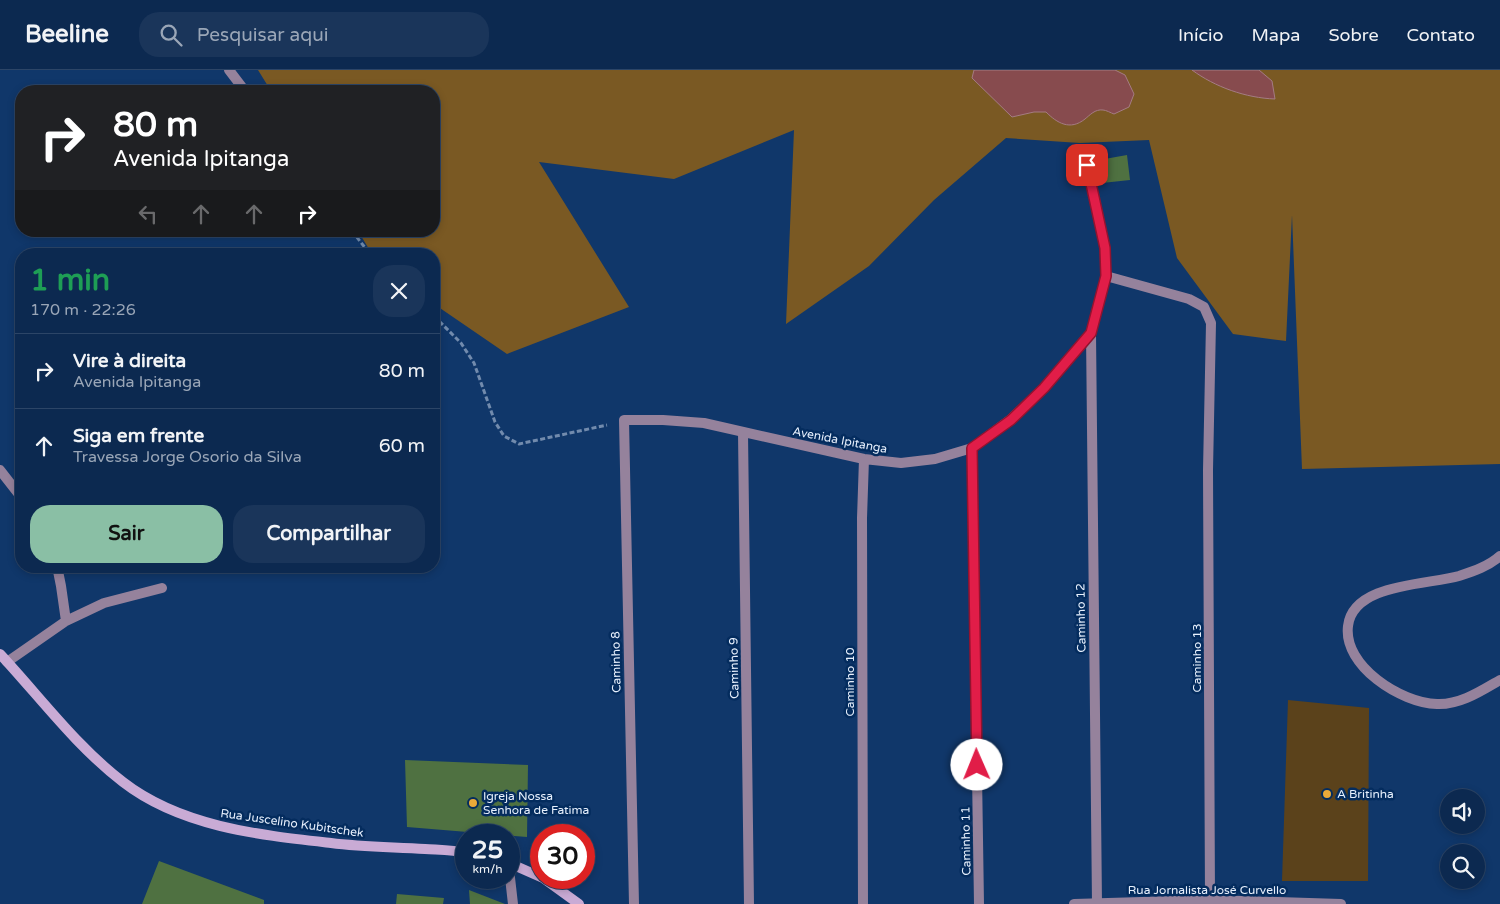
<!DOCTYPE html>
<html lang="pt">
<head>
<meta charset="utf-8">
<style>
  :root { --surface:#0c2950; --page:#1a355a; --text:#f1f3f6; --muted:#9aa6b7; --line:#2c4567; --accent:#8abfa5 }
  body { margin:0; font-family:"Varela Round",sans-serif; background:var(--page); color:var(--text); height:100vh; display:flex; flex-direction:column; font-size:19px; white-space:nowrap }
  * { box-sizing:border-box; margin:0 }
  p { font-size:16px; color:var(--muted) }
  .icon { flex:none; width:28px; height:28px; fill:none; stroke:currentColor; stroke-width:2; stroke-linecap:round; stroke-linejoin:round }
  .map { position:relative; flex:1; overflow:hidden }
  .side { position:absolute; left:15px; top:178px; width:425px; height:325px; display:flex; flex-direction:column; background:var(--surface); border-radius:20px; box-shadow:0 2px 8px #0003,0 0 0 1px var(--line) }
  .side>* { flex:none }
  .guide { position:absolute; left:15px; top:15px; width:425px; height:152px; border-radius:20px; box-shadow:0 2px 8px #0003,0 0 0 1px var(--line); background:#202124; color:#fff; overflow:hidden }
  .fabs { position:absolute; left:1440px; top:719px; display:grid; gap:10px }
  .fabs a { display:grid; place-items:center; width:45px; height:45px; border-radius:50%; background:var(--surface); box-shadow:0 2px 8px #0003,0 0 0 1px var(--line); font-size:25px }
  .speed { position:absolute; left:455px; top:754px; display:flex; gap:10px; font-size:25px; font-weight:700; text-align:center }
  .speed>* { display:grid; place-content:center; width:65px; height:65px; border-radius:50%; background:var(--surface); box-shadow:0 2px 8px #0003,0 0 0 1px var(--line); line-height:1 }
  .speed small { font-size:12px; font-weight:400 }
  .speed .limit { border:8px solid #d22; background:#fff; color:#111 }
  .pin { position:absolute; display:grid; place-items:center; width:42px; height:42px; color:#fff; margin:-21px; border-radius:10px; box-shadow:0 2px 8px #0006 }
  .me { position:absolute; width:55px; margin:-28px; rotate:359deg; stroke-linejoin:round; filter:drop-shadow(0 0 4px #0008) }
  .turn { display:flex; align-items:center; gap:18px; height:105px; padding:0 15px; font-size:22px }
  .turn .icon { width:65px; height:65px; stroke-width:2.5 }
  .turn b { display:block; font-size:35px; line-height:42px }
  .lanes { display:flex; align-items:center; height:48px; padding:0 15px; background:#0003; justify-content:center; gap:25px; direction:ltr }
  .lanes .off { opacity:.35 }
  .round { display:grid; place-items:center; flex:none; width:52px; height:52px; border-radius:20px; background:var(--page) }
  .overview { display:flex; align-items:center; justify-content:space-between; height:85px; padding:0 15px }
  h1 { font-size:30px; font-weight:800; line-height:38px; color:#1e9e55 }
  .action { display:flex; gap:10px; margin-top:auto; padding:10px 15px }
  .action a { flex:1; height:58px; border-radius:20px; background:var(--accent); color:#111; font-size:20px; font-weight:800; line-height:58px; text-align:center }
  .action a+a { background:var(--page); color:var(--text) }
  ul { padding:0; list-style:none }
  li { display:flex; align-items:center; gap:15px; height:75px; padding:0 15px; border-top:1px solid var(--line) }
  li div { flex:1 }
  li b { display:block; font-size:19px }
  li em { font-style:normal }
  header { display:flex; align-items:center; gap:30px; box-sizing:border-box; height:70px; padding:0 25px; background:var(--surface); border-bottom:1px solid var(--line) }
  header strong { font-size:24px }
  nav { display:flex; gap:28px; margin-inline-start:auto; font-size:18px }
  .search { width:350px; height:45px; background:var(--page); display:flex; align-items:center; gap:12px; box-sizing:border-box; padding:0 18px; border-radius:20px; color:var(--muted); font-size:19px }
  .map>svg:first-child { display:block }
  .green { fill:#5b421b }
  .forest { fill:#7a5923 }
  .water { fill:#874b4e; stroke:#a47c82 }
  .building { fill:#4f7141 }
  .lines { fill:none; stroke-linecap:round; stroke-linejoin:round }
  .path { stroke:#728bad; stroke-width:3; stroke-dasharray:5 2.5; stroke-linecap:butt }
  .lane { stroke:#95829c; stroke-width:10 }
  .street { stroke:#95829c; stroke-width:10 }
  .secondary { stroke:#c9abd5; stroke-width:10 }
  .route-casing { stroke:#92132f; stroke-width:12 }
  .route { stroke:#e11d48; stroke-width:9 }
  .poi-dot { fill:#ebaa39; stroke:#042c5e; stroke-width:2 }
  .labels { text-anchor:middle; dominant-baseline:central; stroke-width:5; stroke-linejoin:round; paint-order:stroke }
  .street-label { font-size:12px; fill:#e7f0fd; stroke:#042c5e }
  .poi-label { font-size:12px; fill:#e7f0fd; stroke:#042c5e; text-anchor:start }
</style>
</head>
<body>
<header>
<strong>Beeline</strong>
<div class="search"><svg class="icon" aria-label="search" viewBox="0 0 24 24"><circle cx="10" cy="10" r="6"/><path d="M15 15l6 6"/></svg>Pesquisar aqui</div>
<nav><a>Início</a><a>Mapa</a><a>Sobre</a><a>Contato</a></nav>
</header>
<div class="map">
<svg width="1500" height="834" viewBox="0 0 1500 834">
  <rect width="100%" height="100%" fill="#10376a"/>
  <path class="green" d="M1288,630l81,8 -1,173h-86z"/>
  <path class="forest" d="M258,0h1242v394l-198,5 -10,-254 -6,126 -53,-7 -56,-76 -28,-118 -69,3 -74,-5 -72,62 -65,66 -83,58 8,-194 -120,49 -135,-17 90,145 -122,47 -73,-50v-50h-62l-14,-23h76v-140h-163z"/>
  <path class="water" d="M974,0h141l10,5 9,19 -5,13 -15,7c-3,-1 -8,-4 -11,-4 -8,-1 -13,5 -18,9 -15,12 -28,4 -39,-7h-12l-22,5 -40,-39z
    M1192,0h67l13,11 3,18c-29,-1 -60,-12 -83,-29z"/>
  <path class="building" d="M1127,85l3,25 -28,3 -3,-23z
    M405,690l123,5 -1,72 -120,-10z
    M159,791l105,39v4h-122z
    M469,820l36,14h-35z
    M397,824l47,4 -1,6h-47z"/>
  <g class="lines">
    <path class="path" d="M352,161l18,23
      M434,246l27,27 13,20 21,59 9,14 15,8 88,-19"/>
    <path class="lane" d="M509,799l4,35"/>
    <path class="street" d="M229,0l16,21
      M1087,95l18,83 1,28
      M1091,263l6,571
      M743,363l6,471
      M972,378l7,456
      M0,400l21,27
      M1500,486c-11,10 -26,15 -41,20 -31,9 -106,7 -111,50 -5,40 53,77 89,78 23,1 44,-13 63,-24
      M66,551l38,-18 58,-15
      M7,592l59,-41 -5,-35 -4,-20
      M634,834l-10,-484h39l41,3 160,36 37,4 34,-4 37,-11 39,-29 33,-31 47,-55 15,-57 83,23 15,8 7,16 -3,147 2,430
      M863,834l-1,-386 2,-59
      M1074,834l136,-4 131,4"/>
    <path class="secondary" d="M0,584c40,43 76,92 123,128 58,45 137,53 208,61 31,4 63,4 94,6 14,1 28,1 41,4
      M509,793l34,15 36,26"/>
  </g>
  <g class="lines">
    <defs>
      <path id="route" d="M977,695l-5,-317 39,-28 33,-32 47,-55 15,-57 -1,-28 -18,-83"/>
    </defs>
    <use href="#route" class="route-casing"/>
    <use href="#route" class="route"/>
  </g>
  <g class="poi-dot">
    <circle cx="1327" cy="724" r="5"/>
    <circle cx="473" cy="733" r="5"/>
  </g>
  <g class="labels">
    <g class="street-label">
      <text transform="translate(840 370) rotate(11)">Avenida Ipitanga</text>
      <text transform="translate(1081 548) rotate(-91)">Caminho 12</text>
      <text transform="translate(1197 588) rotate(-90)">Caminho 13</text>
      <text transform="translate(616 592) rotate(-91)">Caminho 8</text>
      <text transform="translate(734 598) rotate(-91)">Caminho 9</text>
      <text transform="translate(850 612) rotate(-90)">Caminho 10</text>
      <text transform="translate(292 753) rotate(8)">Rua Juscelino Kubitschek</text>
      <text transform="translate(966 771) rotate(-91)">Caminho 11</text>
      <text x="1207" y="820">Rua Jornalista José Curvello</text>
    </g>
    <g class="poi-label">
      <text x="1337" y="724">A Britinha</text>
      <text x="483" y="726">Igreja Nossa<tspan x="483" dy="14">Senhora de Fatima</tspan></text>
    </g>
  </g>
</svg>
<div class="fabs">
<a><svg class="icon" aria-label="sound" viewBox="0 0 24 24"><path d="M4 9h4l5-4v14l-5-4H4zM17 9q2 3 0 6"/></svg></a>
<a><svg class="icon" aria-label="search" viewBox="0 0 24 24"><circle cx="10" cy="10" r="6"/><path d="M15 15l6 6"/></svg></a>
</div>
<div class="speed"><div>25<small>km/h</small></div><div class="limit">30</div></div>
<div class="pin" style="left:1087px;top:95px;background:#d93025"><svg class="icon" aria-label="arrive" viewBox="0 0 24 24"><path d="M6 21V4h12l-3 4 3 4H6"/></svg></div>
<svg class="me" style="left:977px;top:695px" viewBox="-20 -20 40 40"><circle r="19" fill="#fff"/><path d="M0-13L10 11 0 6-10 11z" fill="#e11d48"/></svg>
<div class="guide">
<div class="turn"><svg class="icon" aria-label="right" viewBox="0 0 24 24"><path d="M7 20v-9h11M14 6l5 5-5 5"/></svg><div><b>80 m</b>Avenida Ipitanga</div></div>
<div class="lanes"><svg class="icon off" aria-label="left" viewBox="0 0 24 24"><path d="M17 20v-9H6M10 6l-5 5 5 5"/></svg><svg class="icon off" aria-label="ahead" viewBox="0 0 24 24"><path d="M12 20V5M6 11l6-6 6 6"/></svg><svg class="icon off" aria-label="ahead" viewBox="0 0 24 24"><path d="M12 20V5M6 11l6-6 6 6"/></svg><svg class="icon" aria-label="right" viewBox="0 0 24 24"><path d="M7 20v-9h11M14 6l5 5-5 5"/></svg></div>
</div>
<section class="side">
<div class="overview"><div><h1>1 min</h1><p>170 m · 22:26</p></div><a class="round"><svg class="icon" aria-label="close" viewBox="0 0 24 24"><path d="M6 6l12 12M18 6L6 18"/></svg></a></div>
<ul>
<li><svg class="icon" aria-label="right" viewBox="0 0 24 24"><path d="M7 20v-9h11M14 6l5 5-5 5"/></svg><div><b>Vire à direita</b><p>Avenida Ipitanga</p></div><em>80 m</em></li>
<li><svg class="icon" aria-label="ahead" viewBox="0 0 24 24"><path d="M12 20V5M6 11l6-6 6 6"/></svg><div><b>Siga em frente</b><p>Travessa Jorge Osorio da Silva</p></div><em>60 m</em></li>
</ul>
<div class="action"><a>Sair</a><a>Compartilhar</a></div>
</section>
</div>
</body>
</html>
